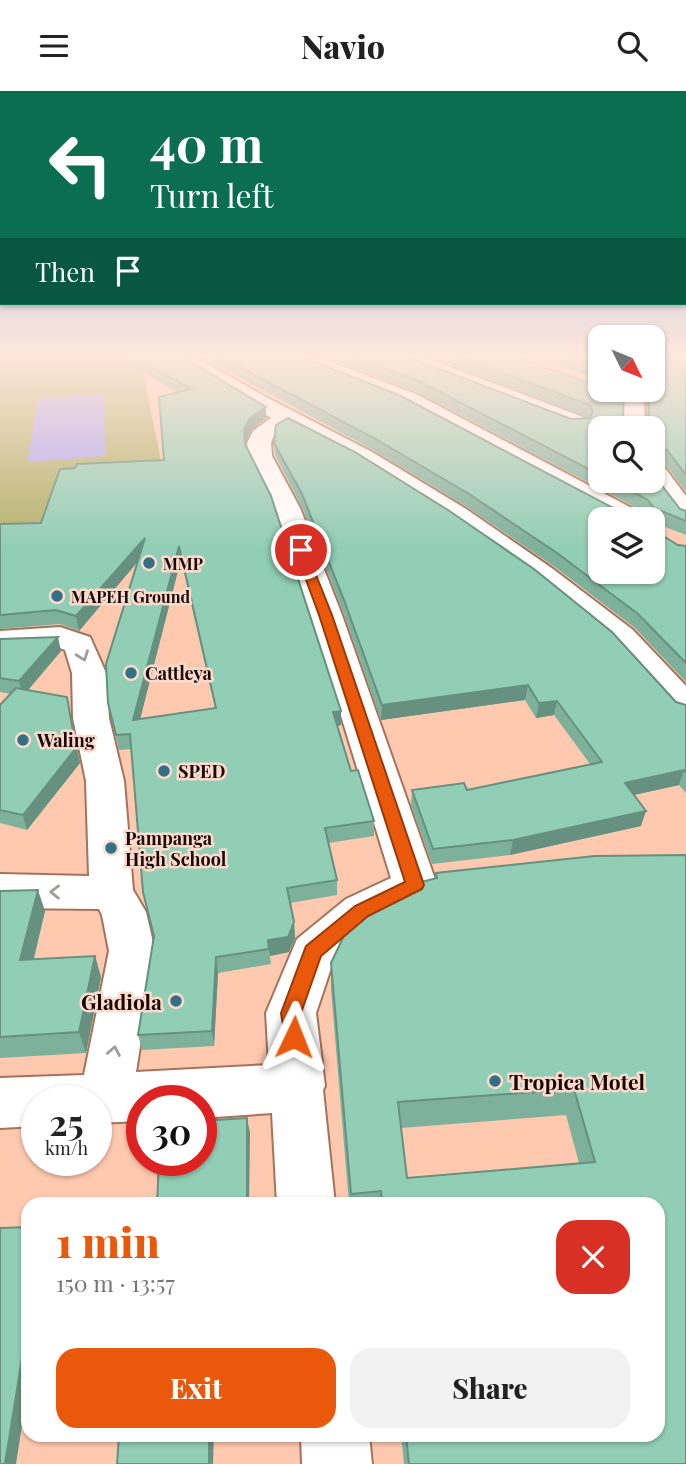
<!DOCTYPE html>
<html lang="en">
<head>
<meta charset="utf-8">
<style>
  :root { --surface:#fff; --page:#f2f2f2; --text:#222; --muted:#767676; --accent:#ea580c }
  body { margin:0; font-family:"Playfair Display",serif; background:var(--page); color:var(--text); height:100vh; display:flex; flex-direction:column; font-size:26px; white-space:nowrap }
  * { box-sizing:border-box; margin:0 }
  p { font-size:23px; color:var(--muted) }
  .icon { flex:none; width:38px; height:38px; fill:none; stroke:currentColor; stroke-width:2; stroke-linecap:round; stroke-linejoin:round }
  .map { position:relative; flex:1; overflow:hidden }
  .drawer { position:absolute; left:21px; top:1106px; width:644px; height:245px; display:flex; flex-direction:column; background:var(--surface); border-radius:21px; box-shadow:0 2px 5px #0004 }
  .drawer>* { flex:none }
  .top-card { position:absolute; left:0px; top:0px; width:686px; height:214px; box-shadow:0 2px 5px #0004; background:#0b6e4f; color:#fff; overflow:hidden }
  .needle { width:46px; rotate:133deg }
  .buttons { position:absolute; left:588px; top:234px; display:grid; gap:14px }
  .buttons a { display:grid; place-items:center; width:77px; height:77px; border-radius:14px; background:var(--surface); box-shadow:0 2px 5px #0004; font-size:35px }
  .speed { position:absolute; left:21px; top:994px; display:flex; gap:14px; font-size:35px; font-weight:700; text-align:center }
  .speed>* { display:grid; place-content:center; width:91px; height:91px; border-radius:50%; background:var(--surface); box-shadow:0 2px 5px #0004; line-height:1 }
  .speed small { font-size:18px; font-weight:400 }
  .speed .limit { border:10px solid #d22; background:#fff; color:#111 }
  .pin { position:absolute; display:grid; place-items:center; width:60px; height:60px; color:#fff; margin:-30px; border:4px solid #fff; border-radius:50%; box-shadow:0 2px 7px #0007 }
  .me { position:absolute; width:77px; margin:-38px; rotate:2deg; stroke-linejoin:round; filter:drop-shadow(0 0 5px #0008) }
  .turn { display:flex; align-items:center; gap:24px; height:147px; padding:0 35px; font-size:32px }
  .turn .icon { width:91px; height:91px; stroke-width:2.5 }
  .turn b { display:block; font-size:49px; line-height:60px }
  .then { display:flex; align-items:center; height:66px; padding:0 35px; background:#0003; gap:14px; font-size:26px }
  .round { display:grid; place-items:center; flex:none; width:74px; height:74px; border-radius:21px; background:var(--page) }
  .overview { display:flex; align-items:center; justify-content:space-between; height:119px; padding:0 35px }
  h1 { font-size:42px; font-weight:800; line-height:52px; color:var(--accent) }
  .action { display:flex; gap:14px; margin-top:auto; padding:14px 35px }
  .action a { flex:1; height:80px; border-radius:21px; background:var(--accent); color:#fff; font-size:28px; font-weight:800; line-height:80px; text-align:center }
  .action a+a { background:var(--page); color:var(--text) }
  header { display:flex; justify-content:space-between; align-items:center; height:91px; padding:0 35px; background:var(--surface); font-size:32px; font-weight:800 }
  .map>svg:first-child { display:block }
  .green { fill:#b3b06c }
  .water { fill:#a9a3f6 }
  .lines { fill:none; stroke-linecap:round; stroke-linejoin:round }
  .minor-casing { stroke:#a4735c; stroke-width:4 }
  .minor { fill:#fff; fill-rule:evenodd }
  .wall { fill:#7eb19c; fill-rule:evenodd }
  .shaded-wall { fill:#66907f }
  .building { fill:#92ceb5; stroke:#66907f; stroke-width:2; fill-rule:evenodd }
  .oneway { stroke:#a39c9a }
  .route { fill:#ea580c; stroke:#983908; stroke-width:2 }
  .poi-dot { fill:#336f87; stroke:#fddbcc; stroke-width:2.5 }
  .labels { text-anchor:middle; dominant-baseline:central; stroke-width:5; stroke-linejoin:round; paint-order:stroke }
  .far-poi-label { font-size:16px; font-weight:bold; fill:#180702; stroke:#fddbcc; text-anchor:start }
  .poi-label { font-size:18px; font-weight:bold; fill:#180702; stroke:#fddbcc; text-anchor:start }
  .near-poi-label { font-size:21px; font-weight:bold; fill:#180702; stroke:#fddbcc; text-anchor:end }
</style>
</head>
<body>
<header><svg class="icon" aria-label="menu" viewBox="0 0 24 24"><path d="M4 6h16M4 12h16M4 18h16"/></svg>Navio<svg class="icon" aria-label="search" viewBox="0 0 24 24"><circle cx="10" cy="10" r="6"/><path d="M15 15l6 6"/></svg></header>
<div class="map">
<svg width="686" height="1373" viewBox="0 0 686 1373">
  <rect width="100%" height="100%" fill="#ffc9af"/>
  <path class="green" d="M0,265h143l-1,11 33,161 -175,5z"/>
  <path class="water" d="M104,303l1,62 -77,6 9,-63z"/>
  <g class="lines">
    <defs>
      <path id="minor" d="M170,265h24l70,40 108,56 94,57 87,60 80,61 53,56v32l-12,-3 -63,-71 -78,-63 -85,-60 -92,-59 -68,-35 -14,8 -3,8 1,13 28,52 42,107 95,270 -7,12 -52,26 -45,39 -17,51 9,73 -2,4 12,114h-58l-5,-91 -71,5v-17h-59v20l-46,2v-22h-59v25l-37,2v-50l84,-3 25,-124 -7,-36 -3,-6 -99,-1v-34l89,2 -3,-95 -13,-63 -1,-45 -7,-23 -8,-3 -57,4v-20l60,-4 30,10 16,36 3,45 15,63 9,109 13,22 9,39 -19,121 133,-7 -3,-52 31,-74 49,-40 45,-21 -81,-263 -36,-107 -26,-52 -1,-13 6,-12 18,-13z
        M287,265h28l101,38 227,120 4,6h-33l-214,-116 -110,-44z
        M392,265h28l166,62 3,5 -3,5h-16l-175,-68z
        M624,299h20l1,39h-22z
        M653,371l9,2 24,32v26l-9,-2 -28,-39h4z
        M301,1344h68l3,29h-70z"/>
    </defs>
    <use href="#minor" class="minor-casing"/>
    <use href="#minor" class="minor"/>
  </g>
  <path class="wall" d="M124,265h57l85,51v11l-15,12 -6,12v3l96,266v14l-4,1 14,45 23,50v15l-46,7 9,37v15l-47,8 4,19 1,16 -6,14 -19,4 1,8 -53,9 -4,73 -72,4 -4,-15 16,-97 -11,-46 -12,-143 -12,1 -11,-47 29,-141 -58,69 -19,-7 -60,5v-105l41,-1 34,-55 89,-8 14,-67 -53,-31zM181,468l34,149 -75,11z
    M200,265h99l316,153h24l-222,-117 -95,-36h84l165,63 18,-1 -162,-62h85l111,63h24l-1,-29h7l33,-34v136l-22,-30 -11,-2v8v-39h-53v52h53l27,28 6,2v24l-31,-12v8l23,14 8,1v136l-51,-54 -80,-61 -88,-60 -94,-57z
    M533,265h67v24z
    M274,352l402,259 10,3v88l-7,-8 -45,10 7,31 -131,29 -78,9 -21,-59 1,-15h55l123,-26 -36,-49 -18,3 -11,-18 -144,20 -37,-106 -42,-107 -27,-52z
    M0,548l61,12 -33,39 39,7 13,66 -53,67 -27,-7v-118l10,-11 -10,-2z
    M686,764v609h-282l-3,-29h257v-231h-309l-18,-214v-27l19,-40 31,-26 21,-10 33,-8 1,-6 159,-17zM566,1024l13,48 -172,15 -6,-50z
    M0,800l45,20 -11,48 61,-3 6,21 -15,76 -86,5z"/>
  <path class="shaded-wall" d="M266,316v11l-15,12 -6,12 -1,-12 6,-12z
    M145,447l2,13 -68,80 -3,-15z
    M179,455l2,13 -45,176 -3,-15z
    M58,546l3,14 -38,45 -4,-15z
    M528,594l-3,15 -144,20 1,-15z
    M67,606l13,66 -53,67 -4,-15z
    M557,610l-3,14 -18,3 3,-15z
    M341,620v14l-8,2v-15z
    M684,679l-5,15 -59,13 5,-15z
    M646,720l-5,15 -131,29 3,-15z
    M38,799l7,21 -17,70 -8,-21z
    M294,831l1,16 -6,14 -19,4 -2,-16z
    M95,865l6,21 -15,76 -7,-21z
    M216,866l2,16 -4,73 -2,-15z
    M247,1027l3,15 -1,71h-2z
    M28,1230v66l-12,77h-11z
    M209,1344h5l-1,29h-4z"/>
  <path class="building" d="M132,265h49l85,51 -16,11 -6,12 1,14 26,52 70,215 -8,1 18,59 7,-1 16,51 -49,7 12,52 -50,8 7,34 -6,15 -20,3 1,9 -53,8 -4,74 -74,4 16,-99 -11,-44 -13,-158 -14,1 -8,-32 -2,-39 39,-126 -69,78 -20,-6 -56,5v-91l41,-1 19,-54 15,-1 2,-4 87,-4 -5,-63 32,-8zM179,455l37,162 -83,12z
    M219,265h80l100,39 216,114 35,1 3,-3 -5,-7 -35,-19h40v-7l27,35 6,2v10l-32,-13 1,23 23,14 8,1v117l-48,-49 -81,-61 -88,-59 -95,-56zM600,429h53v52h-53z
    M351,265h55l165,63 19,-1 3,-8 -3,-5 -133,-49h55l82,29h6v5h24l-1,29h26v-29h4v-34h33v119l-19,-25 -13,-2 -1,18v-37h-53v46l-183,-95z
    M564,265h36v13z
    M288,327l67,34 93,58 86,59 78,63 64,70 10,3v67l-2,-2 -59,13 21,28 -133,29 -80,9 -21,-59 52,-7 3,7 135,-28 -45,-61 -18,2 -11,-18 -146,20 -38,-105 -42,-106 -28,-51 2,-18z
    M58,546l-39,44 -19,-3v-39z
    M16,597l51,9 9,51 -53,67 -23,-5v-105z
    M686,764v609h-277l-3,-29h252v-231h-276l-1,-13 -30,3 -20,-231 19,-40 31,-26 21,-10 35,-9 -1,-5 159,-17zM574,998l21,73 -188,16 -9,-76z
    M38,799l-18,70 75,-4 -16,76 -79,5v-146z
    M247,1027v86h-90l2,-44h42v-39z
    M28,1136v94l-23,143h-5v-236z
    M119,1344h90v29h-92z"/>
  <defs><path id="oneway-chevron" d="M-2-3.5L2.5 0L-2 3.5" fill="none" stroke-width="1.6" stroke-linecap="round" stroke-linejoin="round" transform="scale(1.75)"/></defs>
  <g class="oneway">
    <use href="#oneway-chevron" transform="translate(83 565) rotate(70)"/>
    <use href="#oneway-chevron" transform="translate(55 801) rotate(-179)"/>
    <use href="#oneway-chevron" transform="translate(114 960) rotate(-80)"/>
  </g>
  <linearGradient id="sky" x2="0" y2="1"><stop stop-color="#8fadee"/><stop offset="0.58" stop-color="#ffe7db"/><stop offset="1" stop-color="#ffe7db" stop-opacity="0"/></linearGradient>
  <rect width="686" height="457" fill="url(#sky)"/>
  <path class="route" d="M301,455l5,4 26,65 92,270 -2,4 -54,27 -47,40 -20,57 3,24 -3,7 -7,2 -8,-2 -5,-31 25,-67 49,-40 50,-24 -86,-267 -24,-65z"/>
  <g class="poi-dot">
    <circle cx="149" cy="472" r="7"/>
    <circle cx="57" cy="505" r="7"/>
    <circle cx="131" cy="582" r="7"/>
    <circle cx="23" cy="649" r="7"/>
    <circle cx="164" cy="680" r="7"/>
    <circle cx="111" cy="757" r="7"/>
    <circle cx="176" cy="910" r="7"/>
    <circle cx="495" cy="990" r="7"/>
  </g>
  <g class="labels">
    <g class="far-poi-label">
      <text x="163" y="472">MMP</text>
      <text x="71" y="505">MAPEH Ground</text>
    </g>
    <g class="poi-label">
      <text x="145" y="582">Cattleya</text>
      <text x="37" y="649">Waling</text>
      <text x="178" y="680">SPED</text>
      <text x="125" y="747">Pampanga<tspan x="125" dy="21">High School</tspan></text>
    </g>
    <g class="near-poi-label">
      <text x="162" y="910">Gladiola</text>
      <text x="509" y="990" text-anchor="start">Tropica Motel</text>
    </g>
  </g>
</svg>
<div class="buttons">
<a><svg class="needle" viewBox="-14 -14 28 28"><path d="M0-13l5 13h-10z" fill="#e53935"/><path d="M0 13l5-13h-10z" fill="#767676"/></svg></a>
<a><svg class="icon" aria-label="search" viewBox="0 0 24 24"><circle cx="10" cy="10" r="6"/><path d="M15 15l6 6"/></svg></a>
<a><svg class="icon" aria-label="layers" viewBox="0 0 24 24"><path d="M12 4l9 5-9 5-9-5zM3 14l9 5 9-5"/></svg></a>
</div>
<div class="speed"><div>25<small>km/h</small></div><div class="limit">30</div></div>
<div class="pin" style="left:301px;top:459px;background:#d93025"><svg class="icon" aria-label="arrive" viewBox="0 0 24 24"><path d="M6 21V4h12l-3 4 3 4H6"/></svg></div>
<svg class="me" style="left:294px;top:946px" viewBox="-20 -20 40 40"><path d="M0-17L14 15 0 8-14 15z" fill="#ea580c" stroke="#fff" stroke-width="4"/></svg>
<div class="top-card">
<div class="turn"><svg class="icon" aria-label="left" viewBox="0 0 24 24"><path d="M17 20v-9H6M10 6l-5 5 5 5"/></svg><div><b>40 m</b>Turn left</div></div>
<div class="then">Then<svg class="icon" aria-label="arrive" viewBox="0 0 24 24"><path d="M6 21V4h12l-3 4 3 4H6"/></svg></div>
</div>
<section class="drawer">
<div class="overview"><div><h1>1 min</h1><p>150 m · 13:57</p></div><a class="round" style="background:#d93025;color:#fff"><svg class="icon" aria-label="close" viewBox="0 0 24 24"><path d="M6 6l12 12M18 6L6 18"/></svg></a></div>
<div class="action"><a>Exit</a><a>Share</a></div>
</section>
</div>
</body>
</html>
